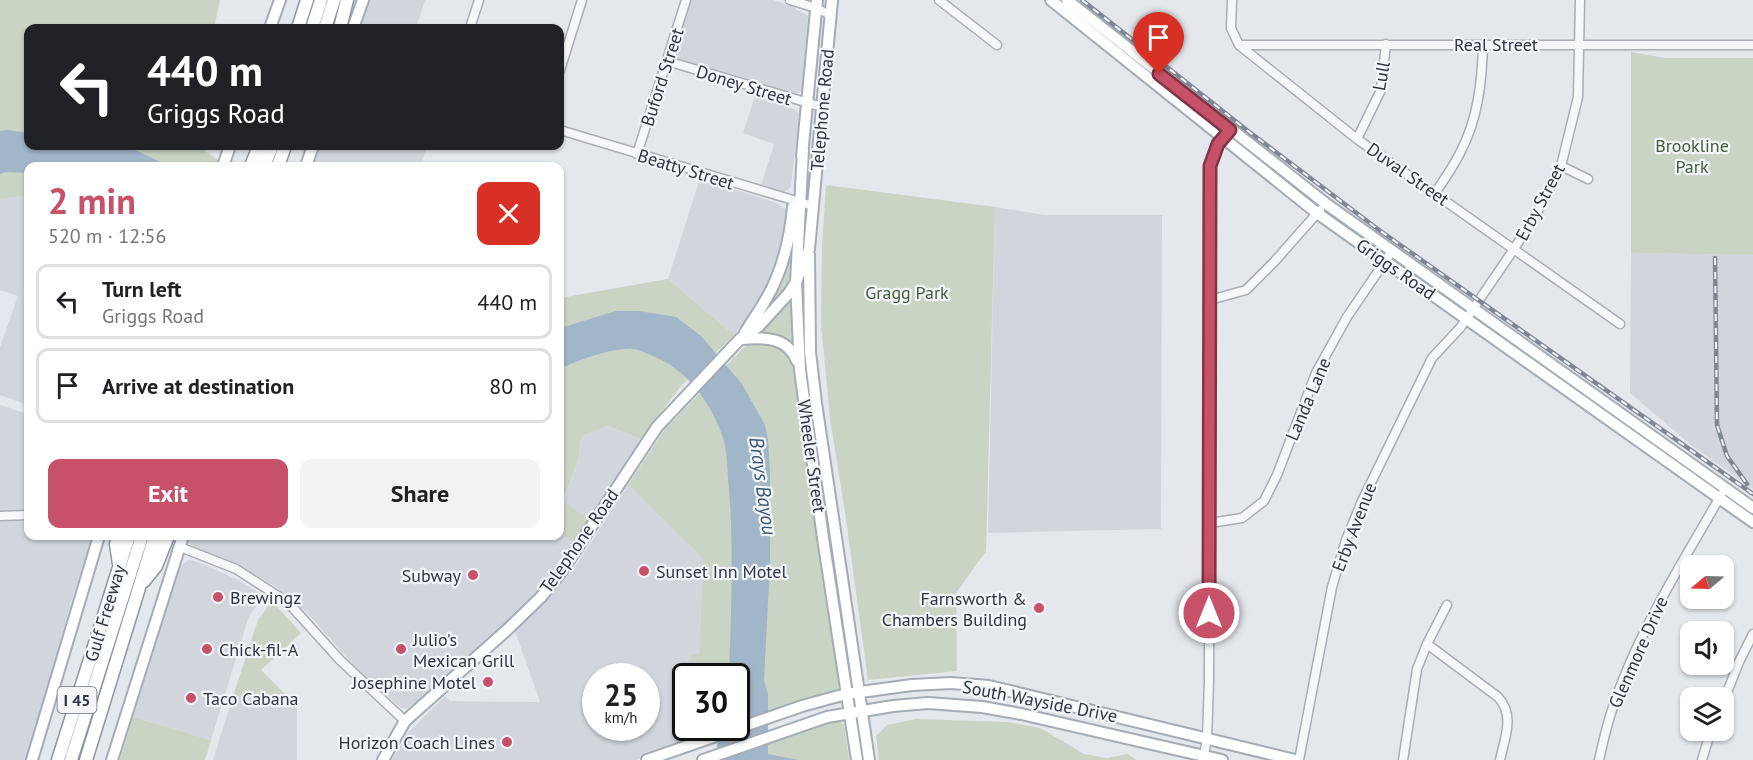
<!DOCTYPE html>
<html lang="en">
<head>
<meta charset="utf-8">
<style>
  :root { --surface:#fff; --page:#f2f2f2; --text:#202124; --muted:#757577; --line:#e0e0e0; --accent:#c75169 }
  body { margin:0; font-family:"PT Sans",sans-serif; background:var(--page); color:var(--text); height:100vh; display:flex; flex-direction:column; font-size:22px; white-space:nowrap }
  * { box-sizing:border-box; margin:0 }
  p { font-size:20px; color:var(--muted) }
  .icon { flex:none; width:33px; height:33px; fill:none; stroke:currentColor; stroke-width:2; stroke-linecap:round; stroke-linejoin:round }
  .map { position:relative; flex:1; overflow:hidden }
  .drawer { position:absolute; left:24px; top:162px; width:540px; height:378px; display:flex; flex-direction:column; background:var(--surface); border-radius:12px; box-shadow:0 2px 4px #0004 }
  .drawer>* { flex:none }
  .top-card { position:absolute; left:24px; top:24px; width:540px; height:126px; border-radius:12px; box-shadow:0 2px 4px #0004; background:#202124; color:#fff; overflow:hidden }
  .needle { width:39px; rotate:251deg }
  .fabs { position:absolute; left:1680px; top:555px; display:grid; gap:12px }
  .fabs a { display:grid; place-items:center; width:54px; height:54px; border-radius:12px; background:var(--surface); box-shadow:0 2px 4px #0004; font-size:30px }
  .speed { position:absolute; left:582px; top:663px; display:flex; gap:12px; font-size:30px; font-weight:700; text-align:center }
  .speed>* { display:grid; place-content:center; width:78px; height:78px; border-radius:50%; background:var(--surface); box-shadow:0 2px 4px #0004; line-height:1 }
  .speed small { font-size:15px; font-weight:400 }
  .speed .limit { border:3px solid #111; border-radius:9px; background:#fff; color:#111 }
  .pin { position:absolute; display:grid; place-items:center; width:51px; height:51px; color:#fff; margin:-62px -26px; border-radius:50% 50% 50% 0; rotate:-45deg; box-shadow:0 0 6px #0007 }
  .pin .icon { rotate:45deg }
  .me { position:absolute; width:66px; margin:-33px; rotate:0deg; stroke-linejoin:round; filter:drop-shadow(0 0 4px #0008) }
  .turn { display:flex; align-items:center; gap:21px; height:126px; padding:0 24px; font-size:27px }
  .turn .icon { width:78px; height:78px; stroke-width:2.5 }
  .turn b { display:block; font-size:42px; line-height:51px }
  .round { display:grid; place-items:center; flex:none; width:63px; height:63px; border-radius:12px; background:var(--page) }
  .head { display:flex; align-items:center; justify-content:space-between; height:102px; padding:0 24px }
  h1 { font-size:36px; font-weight:800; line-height:45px; color:var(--accent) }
  .action { display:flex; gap:12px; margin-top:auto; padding:12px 24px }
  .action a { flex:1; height:69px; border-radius:12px; background:var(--accent); color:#fff; font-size:24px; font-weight:800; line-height:69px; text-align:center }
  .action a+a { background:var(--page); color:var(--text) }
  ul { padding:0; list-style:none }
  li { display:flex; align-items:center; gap:18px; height:75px; margin:0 12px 9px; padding:0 12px; border:3px solid var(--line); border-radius:12px }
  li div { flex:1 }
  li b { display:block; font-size:22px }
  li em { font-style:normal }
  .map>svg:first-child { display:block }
  .built { fill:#d2d6dc; fill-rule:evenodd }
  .green { fill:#cad4c5 }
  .water { fill:#a1b6c8 }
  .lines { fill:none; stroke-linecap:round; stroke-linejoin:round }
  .minor-casing { stroke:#a9aeb5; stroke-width:11 }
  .major-casing { stroke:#a4acb6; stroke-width:14 }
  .highway-casing { stroke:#8c95a1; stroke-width:15 }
  .minor { stroke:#f6f7f9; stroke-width:8 }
  .major { stroke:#fff; stroke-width:10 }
  .highway { stroke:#fff; stroke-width:12 }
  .rail-casing { stroke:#7e8793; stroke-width:4.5 }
  .rail { stroke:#f3f5f8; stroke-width:2; stroke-dasharray:7; stroke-linecap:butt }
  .route-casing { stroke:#813544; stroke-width:15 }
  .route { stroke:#c75169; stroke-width:10 }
  .poi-dot { fill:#c75169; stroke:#f3f5f8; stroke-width:2 }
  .labels { text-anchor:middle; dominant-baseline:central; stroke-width:4.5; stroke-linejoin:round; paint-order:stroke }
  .shield { fill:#f3f5f8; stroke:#686f79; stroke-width:1.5 }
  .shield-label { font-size:16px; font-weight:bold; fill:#2c3542 }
  .street-label { font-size:18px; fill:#2c3542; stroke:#f3f5f8 }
  .park-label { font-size:18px; fill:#435d3a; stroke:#f3f5f8 }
  .poi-label { font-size:18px; fill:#2c3542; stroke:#f3f5f8; text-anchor:start }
  .water-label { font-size:20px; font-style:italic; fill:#385674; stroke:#f3f5f8 }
</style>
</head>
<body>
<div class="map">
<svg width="1753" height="760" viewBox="0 0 1753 760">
  <rect width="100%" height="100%" fill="#e4e7eb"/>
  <path class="built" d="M369,0h56l-9,28h-57z
    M689,0h84l18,6 17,10 -6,73 -3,4 -10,1 -115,-34 -2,-3z
    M756,93l26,8 17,12 -8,74 -8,6 -23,-4 14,-45 -31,-11z
    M320,146h107l-6,20h-108z
    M700,178l76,25 11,7 -3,32 -10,32 -22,39 -18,22 -66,-56z
    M22,195h6v210l-28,-10v-48l18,-51 -18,-6v-91z
    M995,207l50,8h117l-1,314 -173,4z
    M1631,253l122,2v234l-62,-44 -61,-52z
    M0,405l28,9v97h-28z
    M606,426l35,13 -52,80 -26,-17 16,-45 1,-16 5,-6z
    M628,485l75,74 -4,96h-8l-4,21h-1l-11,68 -39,16h-244l16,-27 37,-37 5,5 90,1 -25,-71 31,-29 27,-32zM596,676h50v52h-50z
    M0,520h28v16h67l-23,62 -17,65 -29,97h-26z
    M560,534l14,9 -28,37 -23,26 -40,39 -66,57 -11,7 -5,-1 -44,-39 -45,-51 -36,-31 -39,-23 -31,-12 -11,-3 -6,-7 1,-6z
    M189,560l9,2 38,17 25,15 1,4 -13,18 -38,124 -78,-23 47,-151z
    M233,696l18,1 46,9v54h-84z"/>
  <path class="green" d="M0,0h220l-6,28h-186v118h170l20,14 -2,6h-188v29l-28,4z
    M1631,52l34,6h88v197l-122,-2z
    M826,185l169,22 -9,344 -30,42 1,78 -89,9 -22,-161 -16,-101 -9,-94 1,-77z
    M789,256l3,1c-1,28 -5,31 -24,51l-2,-1z
    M668,279l66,56 -53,51 -40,53 -34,-13 -22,9 -5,6 -1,16 -16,44 26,18 -15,24 -14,-9v-236z
    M788,299l3,2 2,42 -3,1 -19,-10 -11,-1 -1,-3z
    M762,341l22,8 8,11 4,16 10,75 35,233 -1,4 -8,6 -64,16 -31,11 -1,-45h-49l4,-21h8l4,-96 -75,-74 37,-56 78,-81 9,-6z
    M272,601l29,32 -40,37 36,36 -46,-9 -18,-1 25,-76z
    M685,686l1,42h33l-44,16z
    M133,717l78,23 -6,20h-85z
    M916,719l92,3 32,6 44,26 23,4 21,-4 8,6h-257l-3,-24 11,-11z
    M839,721l5,4 5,35h-128l106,-38z"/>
  <path class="water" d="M7,130l21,3v13h83l20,2 38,18h-141v7l-22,-1 -6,2v-43z
    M616,311h23l37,6 25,19 41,48 23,41 3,14 2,33v91l-6,117 4,14v60l30,6h-84l7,-32h15v-52h-7c2,-62 5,-125 0,-187 -2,-18 -1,-37 -7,-54 -11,-32 -35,-65 -67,-78 -6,-2 -14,-7 -21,-8 -21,-2 -56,11 -74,20v-41z"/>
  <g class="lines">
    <defs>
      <path id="minor" d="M790,0l26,8 14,7
        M939,0l58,45
        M1232,0l-1,28 8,17 118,94 263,185
        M470,28l9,-28
        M1240,45h513
        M667,61l155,46
        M560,70l22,-70
        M560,130l253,76
        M1357,139l24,-49 5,-46
        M637,154l49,-154
        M1561,166l27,13
        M1435,193c9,-13 18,-26 25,-40 18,-34 22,-71 23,-109
        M1210,300l36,-10 28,-28 46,-52
        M0,516l28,-1
        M1210,523l32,-5 22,-17 13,-26 39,-102 31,-56 45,-66
        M180,547l56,22 45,29 12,10 47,52 65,61
        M1427,644l71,53c17,18 7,40 2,63
        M1724,700l15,-38 14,-28
        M1203,760l4,-21 2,-59 1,-513 8,-23 8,-9
        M1299,760l33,-173 14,-47 16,-39 70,-143 28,-30 54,-79 25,-40 22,-43 17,-69 2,-97
        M1403,760l14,-91 10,-25 20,-39
        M1599,760c4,-18 8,-36 14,-53 25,-76 69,-143 108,-212
        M1702,760l9,-30"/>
      <path id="major" d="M1051,0l266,213 436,309
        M1067,0l258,203 428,305
        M270,28l10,-28
        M353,28l10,-28
        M803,150l-7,132 4,88 23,168 34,222
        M802,156l15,-156
        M223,166l7,-20
        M306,166l7,-20
        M809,255l1,97 6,51 53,357
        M745,333c6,-11 14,-21 20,-32 17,-28 25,-62 28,-94
        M742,339c22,-2 46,-2 55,22
        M32,760l67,-224
        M112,760l71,-224
        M383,760l22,-39 103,-92 33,-32 21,-26 95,-144 83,-88 19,-13 30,-33 7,-11 13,-33 23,-249
        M647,760l155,-54 44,-12 66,-9 39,-2 38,3 306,74
        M703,760l124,-43 66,-11 35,-3 54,4 39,7 201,46"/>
      <path id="highway" d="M298,28l9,-28
        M312,28l9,-28
        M325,28l9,-28
        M340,28l7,-28
        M251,166l8,-20
        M264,166l8,-20
        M278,166l7,-20
        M118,536l-2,8 3,20
        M144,581l12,-15 12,-30
        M58,760l71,-224
        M71,760l71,-224
        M86,760l69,-224"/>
    </defs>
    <use href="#minor" class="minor-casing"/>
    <use href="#major" class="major-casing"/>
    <use href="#highway" class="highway-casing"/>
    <use href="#minor" class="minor"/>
    <use href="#major" class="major"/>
    <use href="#highway" class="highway"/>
    <defs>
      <path id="rail" d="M1082,0l166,131 131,99 374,264
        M1715,258l2,167 10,31 20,28"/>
    </defs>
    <use href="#rail" class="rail-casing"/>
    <use href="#rail" class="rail"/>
  </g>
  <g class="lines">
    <defs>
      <path id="route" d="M1159,74l71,56 -12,14 -8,22 -1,447"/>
    </defs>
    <use href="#route" class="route-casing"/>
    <use href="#route" class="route"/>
  </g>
  <g class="poi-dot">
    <circle cx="644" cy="571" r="6"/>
    <circle cx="473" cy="575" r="6"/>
    <circle cx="218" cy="597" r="6"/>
    <circle cx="1039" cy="608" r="6"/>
    <circle cx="207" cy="649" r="6"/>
    <circle cx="401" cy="649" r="6"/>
    <circle cx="488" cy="682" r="6"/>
    <circle cx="191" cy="698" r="6"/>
    <circle cx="507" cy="742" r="6"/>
  </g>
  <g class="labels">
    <rect class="shield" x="57.5" y="687" width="39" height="26" rx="4.5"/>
    <g class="shield-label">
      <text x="77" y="700">I 45</text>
    </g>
    <g class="street-label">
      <text x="1496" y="44">Real Street</text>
      <text transform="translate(1381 76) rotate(-80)">Lull</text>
      <text transform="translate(662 77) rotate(-72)">Buford Street</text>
      <text transform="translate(744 85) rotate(17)">Doney Street</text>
      <text transform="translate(822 110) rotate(-85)">Telephone Road</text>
      <text transform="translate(686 169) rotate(17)">Beatty Street</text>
      <text transform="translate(1408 174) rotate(35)">Duval Street</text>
      <text transform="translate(1540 202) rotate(-62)">Erby Street</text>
      <text transform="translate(1396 269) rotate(35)">Griggs Road</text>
      <text transform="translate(1308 399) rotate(-67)">Landa Lane</text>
      <text transform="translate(812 456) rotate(82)">Wheeler Street</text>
      <text transform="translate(1354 527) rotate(-69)">Erby Avenue</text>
      <text transform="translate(579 541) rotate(-55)">Telephone Road</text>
      <text transform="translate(105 613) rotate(-73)">Gulf Freeway</text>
      <text transform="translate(1638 652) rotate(-66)">Glenmore Drive</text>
      <text transform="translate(1040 701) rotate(11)">South Wayside Drive</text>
    </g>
    <g class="park-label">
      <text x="1692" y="145">Brookline<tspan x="1692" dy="21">Park</tspan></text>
      <text x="907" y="292">Gragg Park</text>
    </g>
    <g class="poi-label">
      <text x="656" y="571">Sunset Inn Motel</text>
      <text x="461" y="575" text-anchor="end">Subway</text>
      <text x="230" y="597">Brewingz</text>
      <text x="1027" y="598" text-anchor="end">Farnsworth &amp;<tspan x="1027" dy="21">Chambers Building</tspan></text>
      <text x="413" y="639">Julio's<tspan x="413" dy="21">Mexican Grill</tspan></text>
      <text x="219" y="649">Chick-fil-A</text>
      <text x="476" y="682" text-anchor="end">Josephine Motel</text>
      <text x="203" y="698">Taco Cabana</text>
      <text x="495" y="742" text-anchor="end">Horizon Coach Lines</text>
    </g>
    <g class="water-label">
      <text transform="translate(763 486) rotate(82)">Brays Bayou</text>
    </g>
  </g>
</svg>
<div class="fabs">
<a><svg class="needle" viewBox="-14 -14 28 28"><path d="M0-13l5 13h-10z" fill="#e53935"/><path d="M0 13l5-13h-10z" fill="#757577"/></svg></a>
<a><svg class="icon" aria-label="sound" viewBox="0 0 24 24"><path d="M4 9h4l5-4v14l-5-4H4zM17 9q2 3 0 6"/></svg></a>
<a><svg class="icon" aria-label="layers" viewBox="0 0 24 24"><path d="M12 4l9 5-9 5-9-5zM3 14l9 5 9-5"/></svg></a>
</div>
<div class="speed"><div>25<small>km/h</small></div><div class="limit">30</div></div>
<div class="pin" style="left:1159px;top:74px;background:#d93025"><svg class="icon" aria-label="arrive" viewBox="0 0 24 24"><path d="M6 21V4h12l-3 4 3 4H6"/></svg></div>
<svg class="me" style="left:1209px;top:613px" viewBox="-20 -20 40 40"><circle r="17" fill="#c75169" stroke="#fff" stroke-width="3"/><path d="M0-11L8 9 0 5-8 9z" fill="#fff"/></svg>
<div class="top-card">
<div class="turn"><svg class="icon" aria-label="left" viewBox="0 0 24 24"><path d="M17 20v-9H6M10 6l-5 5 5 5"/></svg><div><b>440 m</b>Griggs Road</div></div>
</div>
<section class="drawer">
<div class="head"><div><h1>2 min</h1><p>520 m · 12:56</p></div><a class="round" style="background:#d93025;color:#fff"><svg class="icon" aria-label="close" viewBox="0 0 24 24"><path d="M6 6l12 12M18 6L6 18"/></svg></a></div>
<ul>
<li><svg class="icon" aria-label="left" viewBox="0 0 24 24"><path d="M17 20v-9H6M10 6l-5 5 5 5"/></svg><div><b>Turn left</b><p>Griggs Road</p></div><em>440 m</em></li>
<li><svg class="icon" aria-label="arrive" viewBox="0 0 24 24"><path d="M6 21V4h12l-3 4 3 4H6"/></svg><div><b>Arrive at destination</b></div><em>80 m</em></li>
</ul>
<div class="action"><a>Exit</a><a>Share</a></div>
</section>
</div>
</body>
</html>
